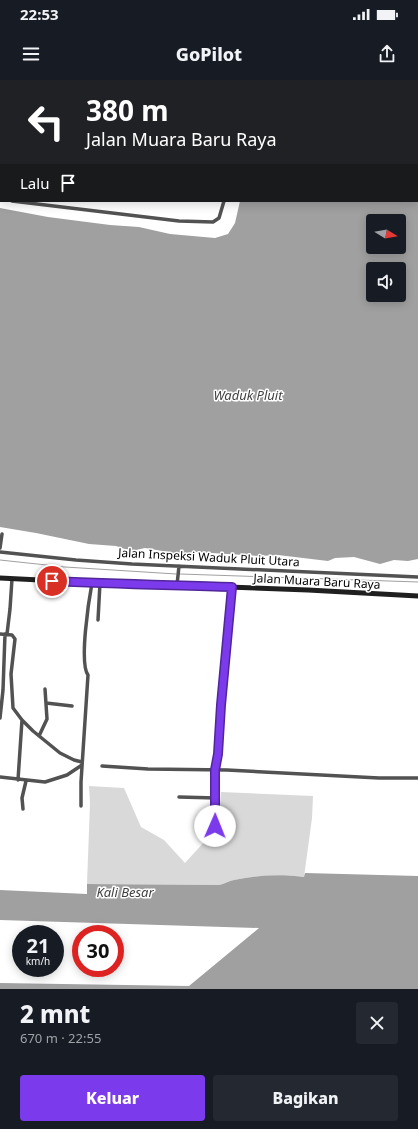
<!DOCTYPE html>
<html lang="id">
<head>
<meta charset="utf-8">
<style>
  :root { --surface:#171b24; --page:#242831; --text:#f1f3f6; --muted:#9ea1a6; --accent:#7c3aed }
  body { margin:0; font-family:"Noto Sans",sans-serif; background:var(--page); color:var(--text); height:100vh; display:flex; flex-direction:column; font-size:15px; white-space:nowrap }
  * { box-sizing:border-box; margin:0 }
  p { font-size:13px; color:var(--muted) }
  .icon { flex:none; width:22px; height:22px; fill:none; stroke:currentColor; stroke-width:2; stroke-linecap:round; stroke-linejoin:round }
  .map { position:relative; height:909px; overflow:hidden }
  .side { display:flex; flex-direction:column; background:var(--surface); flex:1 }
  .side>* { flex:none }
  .guide { position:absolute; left:0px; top:0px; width:418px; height:122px; box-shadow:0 2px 10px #0003; background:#202124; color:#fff; overflow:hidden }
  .needle { width:26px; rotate:101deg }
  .tools { position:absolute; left:366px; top:134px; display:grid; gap:8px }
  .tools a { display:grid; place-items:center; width:40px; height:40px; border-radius:4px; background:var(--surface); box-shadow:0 2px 10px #0003; font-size:20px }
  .speed { position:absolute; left:12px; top:845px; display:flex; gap:8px; font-size:20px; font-weight:700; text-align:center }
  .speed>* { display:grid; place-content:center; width:52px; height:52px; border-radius:50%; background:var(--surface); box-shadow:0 2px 10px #0003; line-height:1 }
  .speed small { font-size:10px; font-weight:400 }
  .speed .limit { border:6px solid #d22; background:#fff; color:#111 }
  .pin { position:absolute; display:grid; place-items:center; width:34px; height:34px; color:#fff; margin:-17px; border:2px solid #fff; border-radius:50%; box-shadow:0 1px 4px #0007 }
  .me { position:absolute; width:44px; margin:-22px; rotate:1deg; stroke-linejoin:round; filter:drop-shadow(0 0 3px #0008) }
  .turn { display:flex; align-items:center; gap:14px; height:84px; padding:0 20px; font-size:18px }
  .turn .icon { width:52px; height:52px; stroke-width:2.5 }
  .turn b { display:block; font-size:28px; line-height:34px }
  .then { display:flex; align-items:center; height:38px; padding:0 20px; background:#0003; gap:8px; font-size:15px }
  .round { display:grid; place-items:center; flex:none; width:42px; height:42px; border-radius:4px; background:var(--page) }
  .overview { display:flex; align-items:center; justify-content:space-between; height:68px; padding:0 20px }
  h1 { font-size:24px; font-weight:800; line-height:30px }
  .cta { display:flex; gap:8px; margin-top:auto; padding:8px 20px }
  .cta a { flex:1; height:46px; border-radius:4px; background:var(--accent); color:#fff; font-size:16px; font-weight:800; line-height:46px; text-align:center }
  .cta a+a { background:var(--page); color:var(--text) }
  .status { display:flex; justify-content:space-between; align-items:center; height:28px; padding:0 20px; background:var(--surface); direction:ltr }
  .status svg { height:11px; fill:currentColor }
  header { display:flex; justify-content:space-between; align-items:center; height:52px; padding:0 20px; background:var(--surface); font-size:18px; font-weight:800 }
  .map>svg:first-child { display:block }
  .green { fill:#d9d9d9 }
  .water { fill:#a0a0a0; fill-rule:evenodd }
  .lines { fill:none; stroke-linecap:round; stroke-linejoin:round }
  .stream { stroke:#a0a0a0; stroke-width:1 }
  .street { stroke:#525252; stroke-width:3.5 }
  .secondary { stroke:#1f1f1f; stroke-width:5 }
  .route-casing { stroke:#51269a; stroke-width:10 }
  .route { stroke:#7c3aed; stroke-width:7 }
  .labels { text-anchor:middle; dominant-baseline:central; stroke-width:3; stroke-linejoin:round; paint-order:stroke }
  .street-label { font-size:12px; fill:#000; stroke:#fff }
  .water-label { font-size:13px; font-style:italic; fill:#414141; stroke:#fff }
</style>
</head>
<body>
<div class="status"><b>22:53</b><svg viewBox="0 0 49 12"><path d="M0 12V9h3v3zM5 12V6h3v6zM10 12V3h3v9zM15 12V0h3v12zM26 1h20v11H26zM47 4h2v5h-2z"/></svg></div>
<header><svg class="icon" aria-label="menu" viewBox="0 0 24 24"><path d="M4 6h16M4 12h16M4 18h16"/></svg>GoPilot<svg class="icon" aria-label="share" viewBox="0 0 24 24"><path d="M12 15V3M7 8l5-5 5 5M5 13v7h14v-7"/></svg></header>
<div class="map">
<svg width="418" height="909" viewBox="0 0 418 909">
  <rect width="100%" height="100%" fill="#fff"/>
  <path class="green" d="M89,706l35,2 17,39 23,13 21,23 20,-22 1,-16 12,1 3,-34 92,4 -1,22 -8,59c-23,-3 -47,-2 -70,3 -5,1 -10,4 -15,5l-132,-1 3,-81z"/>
  <path class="water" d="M273,0h145v479l-10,2 -14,-1 -14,4 -26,-7 -19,1 -7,3 -50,-6 -18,1 -64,-4 -16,2 -35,-6 -9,2 -11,-1 -9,-3 -27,-2 -53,-11 -36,-6v-319l48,9 62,8 29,2 31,7 45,4 13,-4 7,-11 5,-22h177v-120h-144zM373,141h26v26h-26zM373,189h26v26h-26z
    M305,793l113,3v113h-418v-6l189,3 70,-58 -259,-8v-30l87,4v-10l132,1c5,-1 10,-4 15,-5 23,-5 47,-6 70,-3z"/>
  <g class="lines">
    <path class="stream" d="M0,480l65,7 111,7
      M180,494l238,8"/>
    <path class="street" d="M196,0l7,1
      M12,1v-1
      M53,1l1,-1
      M94,1l1,-1
      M133,1v-1
      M172,1v-1
      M181,1v-1
      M255,1v-1
      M0,43l1,1
      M0,118l1,1
      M12,121l167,20 34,1 6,-4 5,-17
      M0,468l2,-14
      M0,472l76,8 56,4 286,13
      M177,505l2,-19
      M98,540l2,-37
      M0,554l12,1 3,4 -4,35 2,34 9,12 11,11 27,22 14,7 8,2
      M7,554l3,-25 2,-30
      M46,623l26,3
      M0,638l3,-28 2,-56
      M39,656l8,-17 -2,-30
      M102,686l46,3 79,1 152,8h39
      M0,697l45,5 22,-7 15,-10
      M18,700l4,-60
      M179,717l37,1
      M81,726v-24l7,-107c-9,-12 1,-76 4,-92
      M23,729l-1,-11 4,-17
      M215,746v-56l3,-17 4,-60 10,-106"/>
    <path class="secondary" d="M0,498l100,5 70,2 138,5 110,6"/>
  </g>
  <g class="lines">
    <defs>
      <path id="route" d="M52,501c60,3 120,4 180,6l-11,118 -3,49 -3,16v56"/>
    </defs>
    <use href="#route" class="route-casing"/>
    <use href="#route" class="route"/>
  </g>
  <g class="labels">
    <g class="street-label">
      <text transform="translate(209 477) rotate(3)">Jalan Inspeksi Waduk Pluit Utara</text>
      <text transform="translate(317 501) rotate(3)">Jalan Muara Baru Raya</text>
    </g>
    <g class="water-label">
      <text x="248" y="315">Waduk Pluit</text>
      <text x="125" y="812">Kali Besar</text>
    </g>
  </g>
</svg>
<div class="tools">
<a><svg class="needle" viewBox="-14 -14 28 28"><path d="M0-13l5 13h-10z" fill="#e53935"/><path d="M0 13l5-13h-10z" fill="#9ea1a6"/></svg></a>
<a><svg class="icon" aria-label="sound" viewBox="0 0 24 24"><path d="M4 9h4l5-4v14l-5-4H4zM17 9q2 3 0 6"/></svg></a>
</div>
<div class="speed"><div>21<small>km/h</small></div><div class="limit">30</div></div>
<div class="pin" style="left:52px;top:501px;background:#d93025"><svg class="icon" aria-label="arrive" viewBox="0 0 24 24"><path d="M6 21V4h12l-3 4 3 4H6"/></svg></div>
<svg class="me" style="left:215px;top:746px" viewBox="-20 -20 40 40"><circle r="19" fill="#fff"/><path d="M0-13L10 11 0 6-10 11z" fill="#7c3aed"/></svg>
<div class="guide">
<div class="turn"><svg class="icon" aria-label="left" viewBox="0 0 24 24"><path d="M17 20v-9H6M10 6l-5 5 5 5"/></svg><div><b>380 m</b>Jalan Muara Baru Raya</div></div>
<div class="then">Lalu<svg class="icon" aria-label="arrive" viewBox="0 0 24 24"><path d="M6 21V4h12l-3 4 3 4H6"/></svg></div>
</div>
</div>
<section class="side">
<div class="overview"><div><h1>2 mnt</h1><p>670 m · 22:55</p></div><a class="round"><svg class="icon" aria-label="close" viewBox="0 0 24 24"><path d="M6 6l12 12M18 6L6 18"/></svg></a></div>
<div class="cta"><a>Keluar</a><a>Bagikan</a></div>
</section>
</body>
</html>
